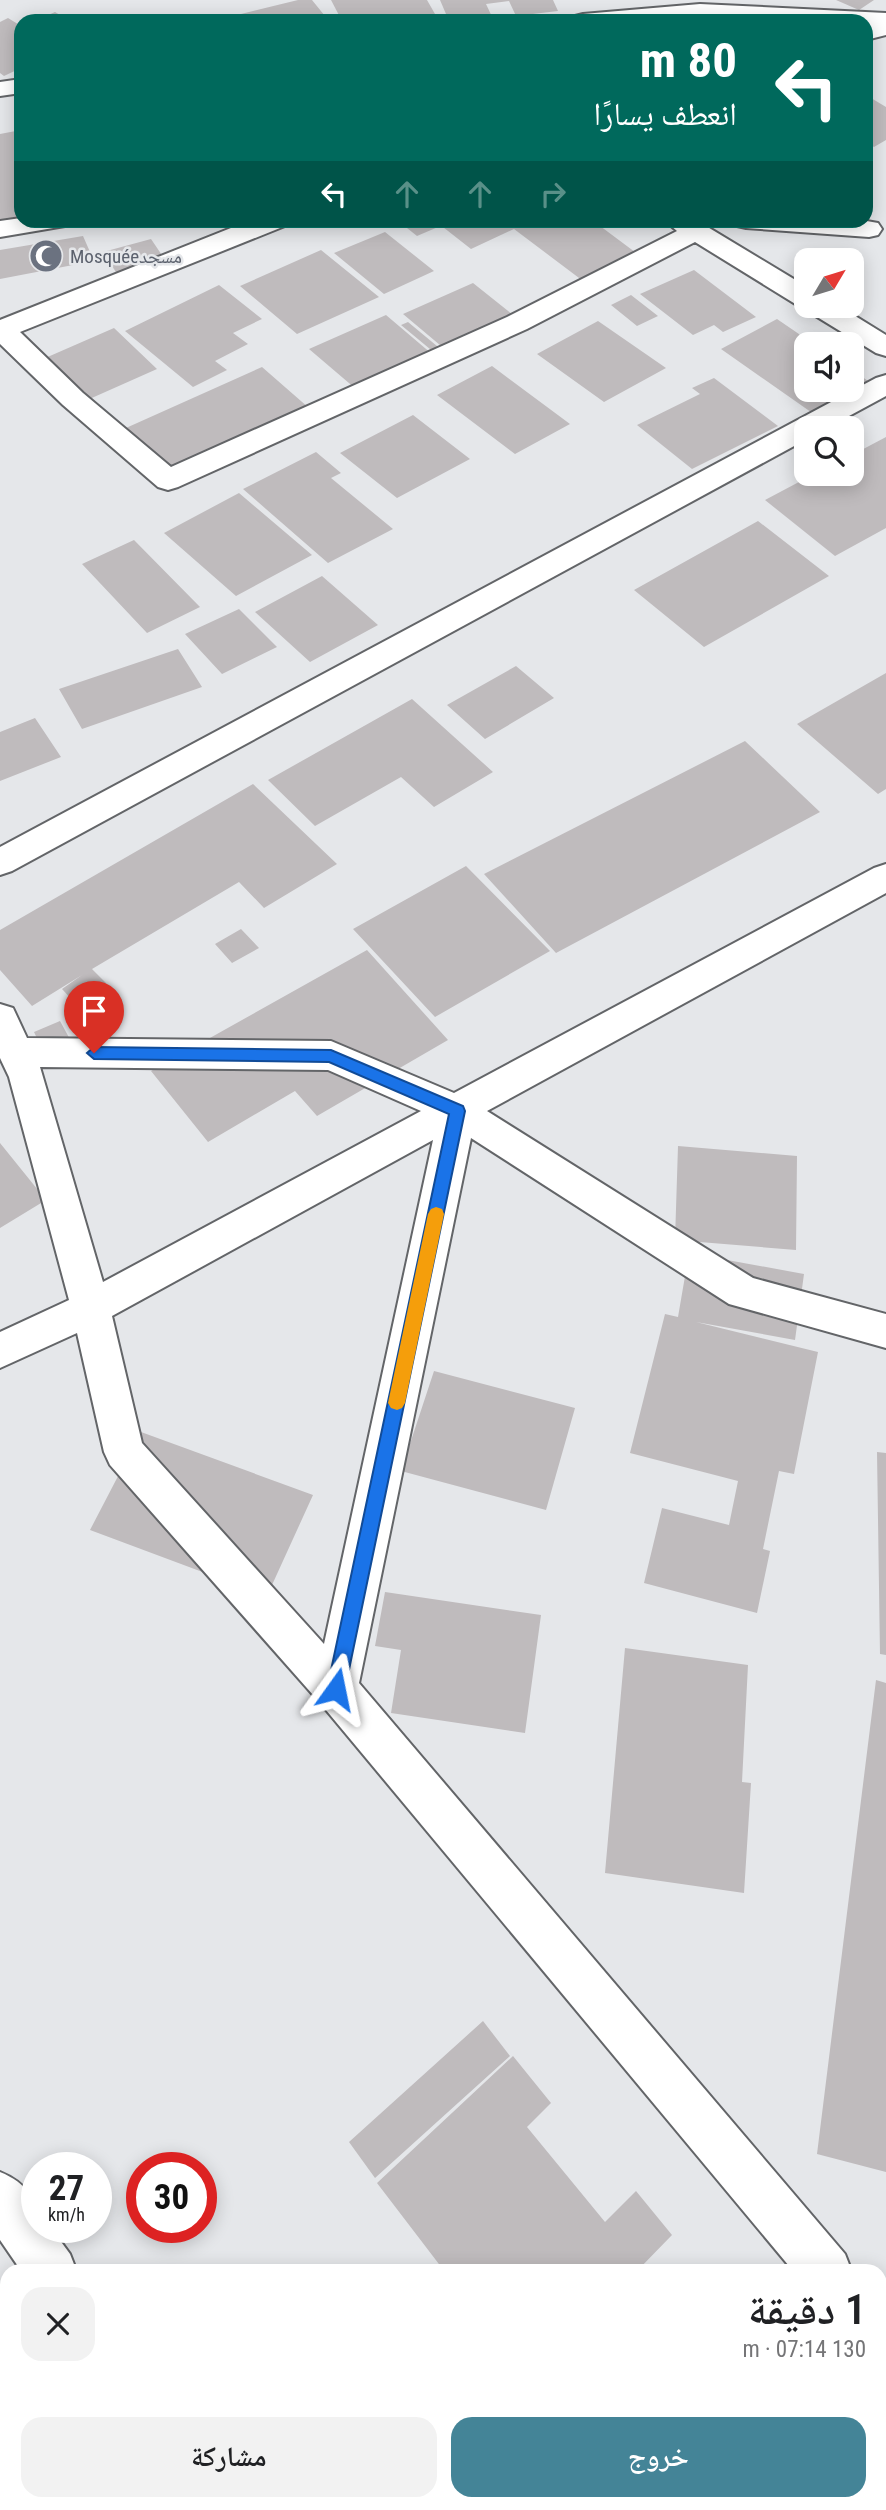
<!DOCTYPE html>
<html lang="ar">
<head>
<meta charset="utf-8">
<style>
  :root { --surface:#fff; --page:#f2f2f2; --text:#202124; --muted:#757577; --accent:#448497 }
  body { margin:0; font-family:"Roboto Condensed","Noto Naskh Arabic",sans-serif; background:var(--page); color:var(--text); direction:rtl; height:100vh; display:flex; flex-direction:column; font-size:26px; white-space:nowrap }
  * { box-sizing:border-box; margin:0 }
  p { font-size:23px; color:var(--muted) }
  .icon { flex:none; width:38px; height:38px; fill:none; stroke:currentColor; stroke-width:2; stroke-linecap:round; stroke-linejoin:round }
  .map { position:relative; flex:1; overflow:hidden; direction:ltr }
  .panel { position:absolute; left:0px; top:2264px; width:887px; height:247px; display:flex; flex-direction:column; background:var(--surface); border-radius:21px 21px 0 0; box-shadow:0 4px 18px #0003; direction:rtl }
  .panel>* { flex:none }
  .banner { position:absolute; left:14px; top:14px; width:859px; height:214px; border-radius:21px; box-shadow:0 4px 18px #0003; direction:rtl; background:#00695c; color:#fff; overflow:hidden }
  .needle { width:46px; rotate:52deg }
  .controls { position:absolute; left:794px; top:248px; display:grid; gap:14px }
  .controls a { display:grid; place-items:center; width:70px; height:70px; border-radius:14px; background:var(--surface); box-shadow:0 4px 18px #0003; font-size:35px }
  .speed { position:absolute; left:21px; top:2152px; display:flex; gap:14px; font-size:35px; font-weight:700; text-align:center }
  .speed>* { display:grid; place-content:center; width:91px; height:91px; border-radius:50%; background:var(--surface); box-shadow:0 4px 18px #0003; line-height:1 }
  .speed small { font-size:18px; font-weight:400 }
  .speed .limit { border:10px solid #d22; background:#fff; color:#111 }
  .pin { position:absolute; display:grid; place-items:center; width:60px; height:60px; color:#fff; margin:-72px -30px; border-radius:50% 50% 50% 0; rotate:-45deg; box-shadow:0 0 7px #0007 }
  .pin .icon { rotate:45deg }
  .me { position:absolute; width:77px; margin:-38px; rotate:12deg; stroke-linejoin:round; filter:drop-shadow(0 0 5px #0008) }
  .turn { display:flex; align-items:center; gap:24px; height:147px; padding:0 21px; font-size:32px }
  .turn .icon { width:91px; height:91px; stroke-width:2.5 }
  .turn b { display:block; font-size:49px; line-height:60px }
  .lanes { display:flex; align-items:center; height:66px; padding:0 21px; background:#0003; justify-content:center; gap:35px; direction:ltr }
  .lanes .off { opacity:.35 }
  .round { display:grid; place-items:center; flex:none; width:74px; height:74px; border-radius:21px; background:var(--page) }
  .summary { display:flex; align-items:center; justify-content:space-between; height:119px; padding:0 21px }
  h1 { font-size:42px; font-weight:600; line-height:52px }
  .button { display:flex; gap:14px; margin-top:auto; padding:14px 21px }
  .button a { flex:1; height:80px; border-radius:21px; background:var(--accent); color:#fff; font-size:28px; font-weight:600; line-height:80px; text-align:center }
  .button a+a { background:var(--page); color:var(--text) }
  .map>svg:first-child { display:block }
  .building { fill:#bfbbbd }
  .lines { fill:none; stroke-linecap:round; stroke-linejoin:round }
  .street-casing { stroke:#636568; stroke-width:4 }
  .secondary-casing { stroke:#636568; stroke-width:4 }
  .street { fill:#fff; fill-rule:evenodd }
  .secondary { fill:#fff; fill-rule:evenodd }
  .route { fill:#1a73e8; stroke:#114b97; stroke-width:2 }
  .slow { fill:#f59e0b }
  .labels { text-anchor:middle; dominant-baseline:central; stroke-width:5; stroke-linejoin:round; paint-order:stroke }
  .far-worship-label { font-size:19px; fill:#5b616d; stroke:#e5e7ea; text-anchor:start }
</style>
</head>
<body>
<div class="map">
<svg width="886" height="2510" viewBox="0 0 886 2510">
  <rect width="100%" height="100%" fill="#e5e7ea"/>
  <path class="building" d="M298,0h14l17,21h-135l24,-7 3,5z
    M331,0h96l8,14 -46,7h-47z
    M440,0h113l5,11 -42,5 -7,-15 -23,3 8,17h-45z
    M836,0h38l-15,10z
    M55,12l15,9h-35z
    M8,18l13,8v42l-17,8 -4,-3v-51z
    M866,95l20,12v33l-12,7 -8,-5z
    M21,130v90l-21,8v-94z
    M397,220h33l8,7 -21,9z
    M434,220h158l55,41 -56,26 -77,-58 -43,20z
    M385,232l49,39 -50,23 -50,-41z
    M83,236l11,25 -94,18v-29z
    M151,239l21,31 -49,13 -20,-31z
    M321,250l58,47 -82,37 -57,-48z
    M694,270l62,47 -33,15 -9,-7 -21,10 -53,-41z
    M473,283l50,40 -70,33 -50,-42z
    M219,285l43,34 -29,14 15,11 -33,17 12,9 -34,17 -68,-56z
    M631,295l27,21 -21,10 -26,-21z
    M386,315l53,45 -76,35 -54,-46z
    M777,319l38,26h-8v45h45v-20l22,15 -56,32 -97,-68z
    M598,321l68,47 -62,34 -67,-48z
    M408,322l41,34 -7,3 -41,-34z
    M114,328l43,41 -72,32 -42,-42z
    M492,366l78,58 -55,30 -78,-59z
    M262,367l55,48 -147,69 -53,-52z
    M714,378l64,48 -86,43 -55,-44 63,-31 -8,-6z
    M413,415l57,44 -73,39 -57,-45z
    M886,437v91l-51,28 -70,-56 49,-26h38v-19z
    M316,452l25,21 -10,5 62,51 -65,34 -85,-74z
    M239,493l73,62 -76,41 -72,-63z
    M758,521l71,55 -125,71 -70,-57z
    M134,540l66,67 -53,26 -65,-69z
    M322,576l56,49 -68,37 -55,-50z
    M239,609l38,38 -55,27 -37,-40z
    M178,649l24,38 -120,42 -23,-40z
    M516,666l38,32 -69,41 -38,-34z
    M886,673v116l-8,5 -81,-70z
    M412,699l81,73 -59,35 -33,-30 -86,49 -47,-46z
    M35,718l26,39 -61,24v-49z
    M745,741l75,71 -264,141 -72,-79z
    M253,784l84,80 -73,44 -25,-26 -147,87 14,14 -32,19 -12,-13 20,-14 -50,31 -32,-36v-40z
    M466,866l84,85 -115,66 -82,-88z
    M241,929l18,19 -27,15 -17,-19z
    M367,950l81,90 -131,76 -22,-25 -87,51 -57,-71z
    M60,1021l12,22 -27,12 -11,-23z
    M0,1143l46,57 -46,28z
    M678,1146l119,10 -1,94 -121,-10z
    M689,1253l115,21 -9,66 -99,-18 122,30 -24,122 -15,-3 -16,78 7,2 -13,62 -113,-30 18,-75 67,17 9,-44 -108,-28 35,-139 13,3z
    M434,1371l141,37 -29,102 -145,-39z
    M141,1432l172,63 -46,101 -177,-66z
    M877,1452l9,1v202l-6,-1z
    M385,1592l156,23 -16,118 -134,-20 10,-63 -26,-4z
    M625,1648l123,17 -6,117 9,1 -7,110 -139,-20z
    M876,1680l10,3v489l-69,-18z
    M483,2021l27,35 -135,122 -26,-36z
    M513,2056l38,47 -24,24 78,95 31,-31 36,44 -36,37h-191l-68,-89z"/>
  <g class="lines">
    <defs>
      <path id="street" d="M886,20v15l-20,5v-15z
        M21,218v2h48l-4,6 -65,11v-16z
        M251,220h38l-4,6 -265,106 63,61 88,74 336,-150 170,-86 -13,-11h32l111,67v19h32l47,29v21l-10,-3 -67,-41 -3,-5 -9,-2 -102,-63 -168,87 -349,158 -10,3 -10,-3 -95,-82 -63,-61v-24z
        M733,220h128l17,3 4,6 -4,6 -9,2 -123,-9 -9,-2z
        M886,375v21l-61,33h-18v10l-795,432 -12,4v-28l876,-469z
        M886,864v29l-399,218 266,167 133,36v34l-157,-44 -258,-166 -112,545 486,571 7,18h-58l-473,-568 -211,-239 -6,-13 -27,-119 -77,35v-36l69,-32 -60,-223 -9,-19v-54l13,4 14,30 304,3 123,52 420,-225zM40,1067l288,3 93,41 -318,171zM433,1140l-109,504 -182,-201 -30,-127z
        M0,2172c27,11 37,27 37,56h14l19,26 7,18h-55l-22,-32z
        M880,2309l6,3v55l-6,-3z
        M187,2504h55l3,6h-55z"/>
      <path id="secondary" d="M700,4l186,9v14l-20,-1v-5l-166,-3 -34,3h-95l4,-5 8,-2z
        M21,79v14l-21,3v-14z"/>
    </defs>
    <use href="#street" class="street-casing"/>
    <use href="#secondary" class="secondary-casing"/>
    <use href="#street" class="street"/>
    <use href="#secondary" class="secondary"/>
  </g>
  <path class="route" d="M94,1047l237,3 132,56 2,5 -120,578 -2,6 -7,3 -6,-3 -3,-6 122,-575 -120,-52 -235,-3 -7,-6z"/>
  <path class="slow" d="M436,1207l6,2 2,5 -39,189 -3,5 -5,2 -6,-2 -3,-5 40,-189 3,-5z"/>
  <defs>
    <symbol id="mosque-disc" viewBox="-11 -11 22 22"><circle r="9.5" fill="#6b7280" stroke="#e5e7ea"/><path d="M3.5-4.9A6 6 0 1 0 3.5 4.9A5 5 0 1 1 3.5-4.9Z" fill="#fff"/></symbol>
  </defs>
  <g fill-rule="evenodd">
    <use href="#mosque-disc" x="27" y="237" width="38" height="38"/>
  </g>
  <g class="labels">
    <g class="far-worship-label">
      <text x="70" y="256">Mosquéeمسجد</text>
    </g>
  </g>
</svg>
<div class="controls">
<a><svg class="needle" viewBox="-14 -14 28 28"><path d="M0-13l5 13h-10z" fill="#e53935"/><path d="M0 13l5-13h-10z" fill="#757577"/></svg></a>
<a><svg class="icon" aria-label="sound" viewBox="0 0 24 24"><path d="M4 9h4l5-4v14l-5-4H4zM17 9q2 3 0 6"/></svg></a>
<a><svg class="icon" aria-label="search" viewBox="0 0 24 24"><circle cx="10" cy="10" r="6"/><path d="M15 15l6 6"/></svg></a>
</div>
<div class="speed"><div>27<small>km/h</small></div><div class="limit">30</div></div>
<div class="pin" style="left:94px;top:1053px;background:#d93025"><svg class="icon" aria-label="arrive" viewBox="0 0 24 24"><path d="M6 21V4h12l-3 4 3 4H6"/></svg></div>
<svg class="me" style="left:336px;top:1689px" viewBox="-20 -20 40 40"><path d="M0-17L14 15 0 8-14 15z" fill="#1a73e8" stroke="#fff" stroke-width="4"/></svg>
<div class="banner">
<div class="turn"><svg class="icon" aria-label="left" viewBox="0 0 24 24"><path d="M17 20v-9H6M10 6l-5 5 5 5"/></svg><div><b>80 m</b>انعطف يسارًا</div></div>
<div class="lanes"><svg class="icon" aria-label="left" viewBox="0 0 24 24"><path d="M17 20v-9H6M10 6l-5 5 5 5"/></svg><svg class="icon off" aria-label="ahead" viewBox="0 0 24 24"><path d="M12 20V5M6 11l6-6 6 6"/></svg><svg class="icon off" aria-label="ahead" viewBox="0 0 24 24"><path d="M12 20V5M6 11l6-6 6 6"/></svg><svg class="icon off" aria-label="right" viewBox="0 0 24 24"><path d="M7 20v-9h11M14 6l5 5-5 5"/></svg></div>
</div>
<section class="panel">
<div class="summary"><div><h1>1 دقيقة</h1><p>130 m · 07:14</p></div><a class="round"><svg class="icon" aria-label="close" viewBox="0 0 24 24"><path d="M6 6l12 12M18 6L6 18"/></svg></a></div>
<div class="button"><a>خروج</a><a>مشاركة</a></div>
</section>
</div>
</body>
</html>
